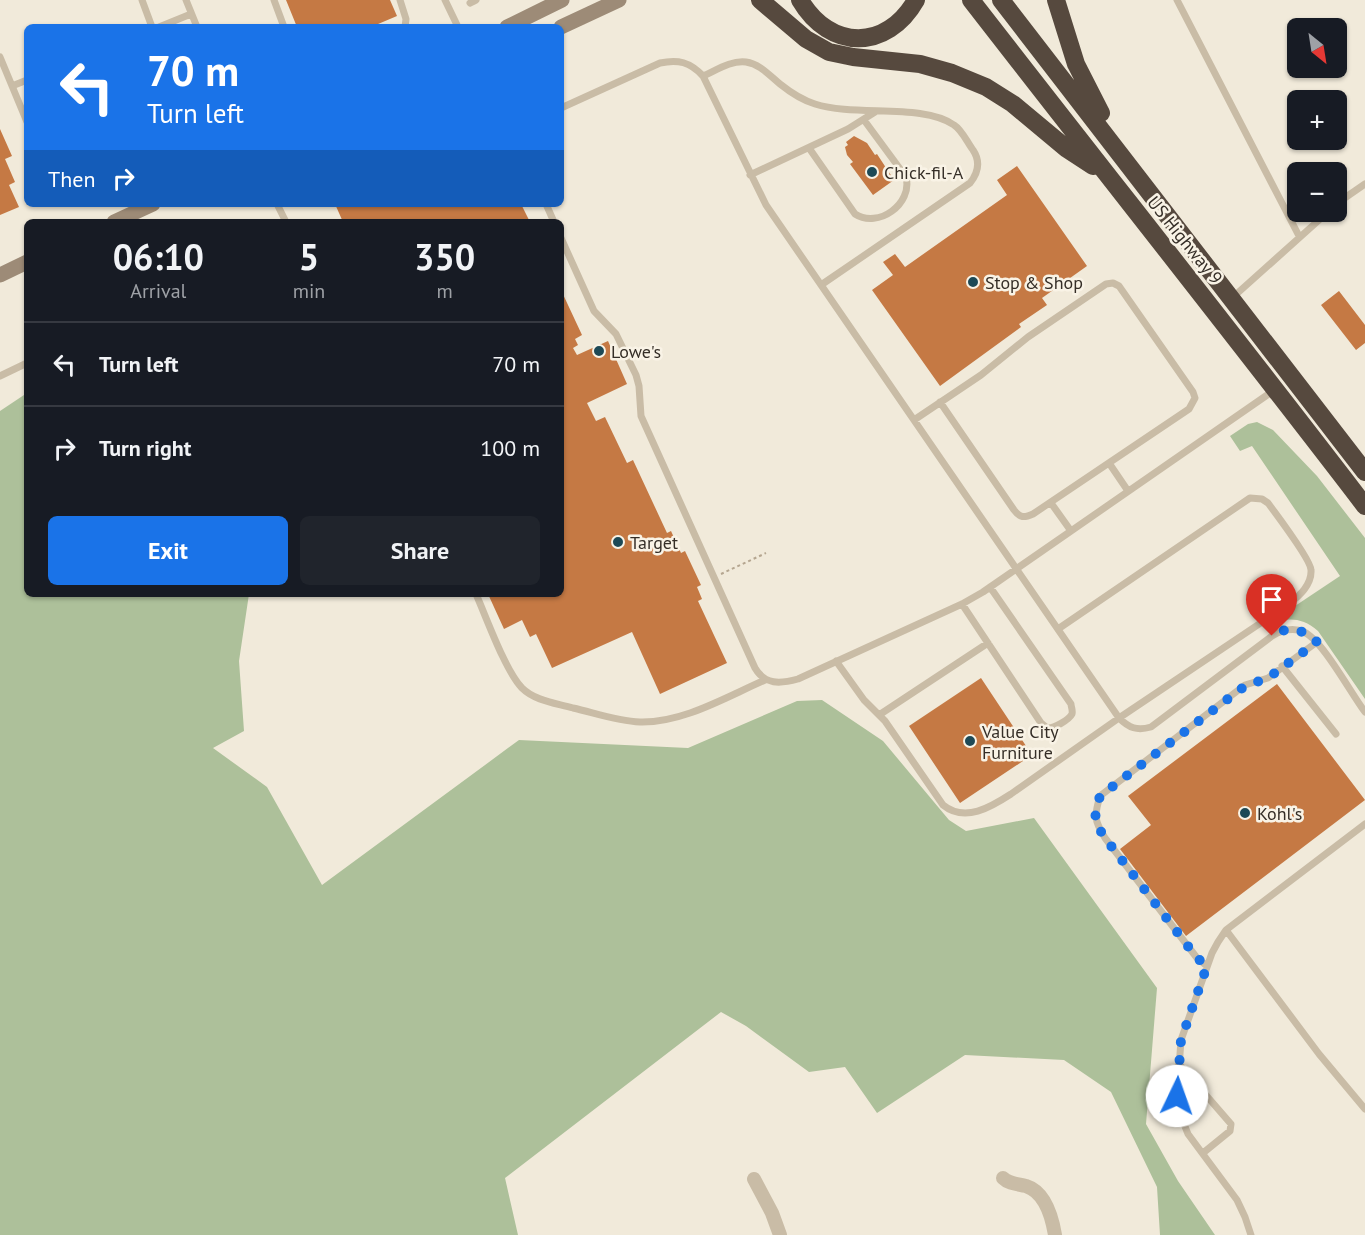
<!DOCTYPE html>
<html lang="en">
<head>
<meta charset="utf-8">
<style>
  :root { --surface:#171b24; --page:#20242c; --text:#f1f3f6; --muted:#9ea1a6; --line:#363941; --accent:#1a73e8 }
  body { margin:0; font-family:"PT Sans",sans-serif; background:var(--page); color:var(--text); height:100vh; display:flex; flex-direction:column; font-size:22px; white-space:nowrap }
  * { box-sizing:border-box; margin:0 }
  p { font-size:20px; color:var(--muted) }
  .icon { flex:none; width:33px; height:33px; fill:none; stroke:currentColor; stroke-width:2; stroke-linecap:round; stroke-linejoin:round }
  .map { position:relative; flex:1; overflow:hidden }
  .panel { position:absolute; left:24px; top:219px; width:540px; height:378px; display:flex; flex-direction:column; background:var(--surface); border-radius:9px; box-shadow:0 2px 4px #0004 }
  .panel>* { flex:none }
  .top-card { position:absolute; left:24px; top:24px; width:540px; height:183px; border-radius:9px; box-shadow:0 2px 4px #0004; background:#1a73e8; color:#fff; overflow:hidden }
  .needle { width:39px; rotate:150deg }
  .tools { position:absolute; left:1287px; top:18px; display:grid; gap:12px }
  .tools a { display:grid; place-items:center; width:60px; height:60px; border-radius:9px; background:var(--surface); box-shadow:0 2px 4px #0004; font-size:30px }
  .pin { position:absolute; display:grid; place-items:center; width:51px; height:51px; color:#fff; margin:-62px -26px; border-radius:50% 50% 50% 0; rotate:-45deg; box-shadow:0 0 6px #0007 }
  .pin .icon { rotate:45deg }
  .me { position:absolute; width:66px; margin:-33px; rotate:3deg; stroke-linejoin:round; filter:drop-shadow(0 0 4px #0008) }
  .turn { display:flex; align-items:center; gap:21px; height:126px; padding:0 24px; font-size:27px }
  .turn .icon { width:78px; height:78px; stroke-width:2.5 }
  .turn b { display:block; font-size:42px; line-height:51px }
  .then { display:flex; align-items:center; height:57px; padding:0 24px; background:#0003; gap:12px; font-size:22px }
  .eta { display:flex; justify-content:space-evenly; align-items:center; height:102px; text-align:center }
  .eta b { font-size:36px; font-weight:700; line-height:42px }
  .primary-button { display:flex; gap:12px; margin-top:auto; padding:12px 24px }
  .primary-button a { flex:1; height:69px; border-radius:9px; background:var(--accent); color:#fff; font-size:24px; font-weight:700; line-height:69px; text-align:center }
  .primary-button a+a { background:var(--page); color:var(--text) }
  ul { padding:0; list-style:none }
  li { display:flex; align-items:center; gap:18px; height:84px; padding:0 24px; border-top:2px solid var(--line) }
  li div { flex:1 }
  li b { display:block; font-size:22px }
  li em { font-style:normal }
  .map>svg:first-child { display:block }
  .green { fill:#adc09a }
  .building { fill:#c57944 }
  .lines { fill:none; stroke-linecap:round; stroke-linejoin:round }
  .path { stroke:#b5a690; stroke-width:2; stroke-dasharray:3 3; stroke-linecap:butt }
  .lane { stroke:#c9bca6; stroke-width:7 }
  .street { stroke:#c9bca6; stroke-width:14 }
  .secondary { stroke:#9d8b77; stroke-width:15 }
  .highway { stroke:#56493e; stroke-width:18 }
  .route { stroke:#1a73e8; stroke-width:10; stroke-dasharray:0 18 }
  .poi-dot { fill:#1d4956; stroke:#f9f3e6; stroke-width:2 }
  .labels { text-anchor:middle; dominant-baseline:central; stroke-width:5; stroke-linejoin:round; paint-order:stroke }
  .poi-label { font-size:18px; fill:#352e27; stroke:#f9f3e6; text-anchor:start }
  .street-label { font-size:18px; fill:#352e27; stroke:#f9f3e6 }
</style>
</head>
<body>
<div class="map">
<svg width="1365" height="1235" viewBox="0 0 1365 1235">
  <rect width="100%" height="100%" fill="#f1eada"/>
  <path class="green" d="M27,393v201h222l-10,67 5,70 -31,17 54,39 55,98 197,-145 169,8 109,-47 25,-1 61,41 66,79 17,11 68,-13 123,170 -11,136 32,57 37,54h-55l-3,-48 -46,-95 -47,-32 -99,-5 -88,58 -32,-46 -36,5 -63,-46 -25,-14 -216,166 13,57h-518v-824z
    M1257,422l16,8 44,46 48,62v161l-47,-68c-16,-14 -28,-13 -47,-9l69,-46 -88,-130 -12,5 -10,-15 18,-12z"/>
  <path class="building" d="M286,0h104l7,16 -26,11h-74z
    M0,129l12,27 -7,3 10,23 -6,3 10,22 -19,8z
    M854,136l13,7 8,12 2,-1 17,26 -21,15 -23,-31 3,-2 -6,-7 -2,-8 3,-2 -2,-3z
    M1017,166l70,100 -45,32 5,7 -28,19 2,3 -81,59 -68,-96 21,-15 -10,-13 12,-8 10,13 102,-72 -10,-15z
    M335,204h186l9,18h-187z
    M561,290l21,45 -7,4 3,6 -5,3 4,7 31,-14 19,43 -40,19 9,18 9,-4 22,46 6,-3 34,73 4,-2 10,22 4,-2 16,34 -4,2 5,12 -4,2 29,62 -67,31 -28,-62 -80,36 -16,-34 -6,3 -8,-17 -18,9 -16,-35h73z
    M1339,291l26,34v18l-9,7 -35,-45z
    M981,678l51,77 -72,48 -51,-77z
    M1277,684l88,116 -179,136 -66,-87 31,-24 -23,-29z"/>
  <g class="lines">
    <path class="path" d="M721,574l45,-21"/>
    <path class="lane" d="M142,0l10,27
      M186,0l11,27
      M274,0l10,27
      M400,0l6,19 -1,8
      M445,0l13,27
      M1177,0l122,236
      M470,3l6,-3
      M159,27l32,-13
      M0,57l27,65
      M703,76c12,-5 28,-16 43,-14 14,2 23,13 34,22 10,8 22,16 35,20 40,13 108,-1 139,21 8,5 13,17 19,25 8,12 5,23 -3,33l-149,102
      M12,86l15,-6
      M561,108l99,-45c18,-4 30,-1 43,13l63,129 353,513c10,10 18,13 32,9l121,-91c10,-6 21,-9 32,-4 19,9 46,60 61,80
      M809,148l46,66c23,15 58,-10 51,-37l-42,-57
      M750,175l98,-46 27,-17
      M277,204l9,18
      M546,204l8,18
      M1336,204l29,-20
      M561,238l33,73 22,23 20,41 3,11 2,30 114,252c10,17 25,16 43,11l164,-75 21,-12 290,-201
      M1232,298l96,-86
      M0,376l27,-13
      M914,420l67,-45 47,-38 78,-53 7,-1 6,3 74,106 2,6 -6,11 -156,105c-9,4 -13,4 -19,-4l-74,-108
      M1109,463l19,28
      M1051,503l20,28
      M476,594c11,25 29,76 46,94 13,13 34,15 51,20 22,5 44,13 67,14 43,1 86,-25 125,-42
      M962,604l79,119 6,5c6,1 22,-8 25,-14 1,-4 -1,-7 -1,-10l-81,-117
      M836,661l28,39 21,21 58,84c22,18 48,2 68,-11l108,-76 170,-114c10,-8 23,-19 22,-34 0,-10 -35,-56 -43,-67l-6,-4 -12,-1 -192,131
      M1282,666l54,68
      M879,715l109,-72
      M1226,930l93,124 46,55
      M1207,966l-10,-8 -92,-120c-11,-18 -11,-22 -5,-42l145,-111 23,-7 49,-36
      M1179,1064l52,60 -1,7 -27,22
      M1251,1235l-6,-18 -8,-17 -49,-66 -8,-20 -3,-18 4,-56 31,-87 6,-11 8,-12 139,-106"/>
    <path class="street" d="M1003,1178c6,6 15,6 23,8 19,6 26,31 29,49
      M754,1179l18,34 8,22"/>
    <path class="secondary" d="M507,27l55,-27
      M561,27l58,-27
      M114,222l39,-18
      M0,275l27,-13"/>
    <path class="highway" d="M760,0l46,39 23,13 24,5 67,7 32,9 34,14 27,17 54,45 26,17
      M800,0c30,51 87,51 116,0
      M971,0c131,169 264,336 394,506
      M1001,0l364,472
      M1056,0l20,64 25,49"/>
  </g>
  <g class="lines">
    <path class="route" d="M1177,1096l4,-56 26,-74 -10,-8 -92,-120 -10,-16 1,-13 4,-13 145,-110 23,-8 49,-36c-14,-13 -28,-17 -45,-6"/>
  </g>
  <g class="poi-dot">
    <circle cx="872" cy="172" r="6"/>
    <circle cx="973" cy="282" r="6"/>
    <circle cx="599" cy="351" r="6"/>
    <circle cx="618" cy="542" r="6"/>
    <circle cx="970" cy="741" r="6"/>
    <circle cx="1245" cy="813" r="6"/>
  </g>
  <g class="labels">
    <g class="poi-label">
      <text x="884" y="172">Chick-fil-A</text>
      <text x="985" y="282">Stop &amp; Shop</text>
      <text x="611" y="351">Lowe's</text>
      <text x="630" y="542">Target</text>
      <text x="982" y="731">Value City<tspan x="982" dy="21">Furniture</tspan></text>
      <text x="1257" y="813">Kohl's</text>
    </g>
    <g class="street-label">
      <text transform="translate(1185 240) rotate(51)">US Highway 9</text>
    </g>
  </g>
</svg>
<div class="tools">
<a><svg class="needle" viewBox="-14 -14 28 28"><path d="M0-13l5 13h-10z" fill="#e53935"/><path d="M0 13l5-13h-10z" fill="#9ea1a6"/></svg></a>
<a>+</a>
<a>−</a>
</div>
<div class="pin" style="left:1272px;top:636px;background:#d93025"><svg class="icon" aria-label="arrive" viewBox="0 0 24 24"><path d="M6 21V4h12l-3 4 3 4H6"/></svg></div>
<svg class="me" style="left:1177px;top:1096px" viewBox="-20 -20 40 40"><circle r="19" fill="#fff"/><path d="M0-13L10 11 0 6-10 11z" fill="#1a73e8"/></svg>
<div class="top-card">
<div class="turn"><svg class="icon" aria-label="left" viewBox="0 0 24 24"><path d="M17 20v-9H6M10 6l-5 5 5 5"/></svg><div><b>70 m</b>Turn left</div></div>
<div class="then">Then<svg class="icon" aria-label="right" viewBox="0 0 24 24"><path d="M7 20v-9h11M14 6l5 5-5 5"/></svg></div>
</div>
<section class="panel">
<div class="eta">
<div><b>06:10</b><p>Arrival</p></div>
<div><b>5</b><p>min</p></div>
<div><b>350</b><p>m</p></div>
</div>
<ul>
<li><svg class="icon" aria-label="left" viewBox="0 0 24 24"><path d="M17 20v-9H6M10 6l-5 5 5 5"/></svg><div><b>Turn left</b></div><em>70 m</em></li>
<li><svg class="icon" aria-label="right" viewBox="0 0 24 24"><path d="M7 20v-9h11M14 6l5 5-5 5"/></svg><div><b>Turn right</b></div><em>100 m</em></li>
</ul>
<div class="primary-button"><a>Exit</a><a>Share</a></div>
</section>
</div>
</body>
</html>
